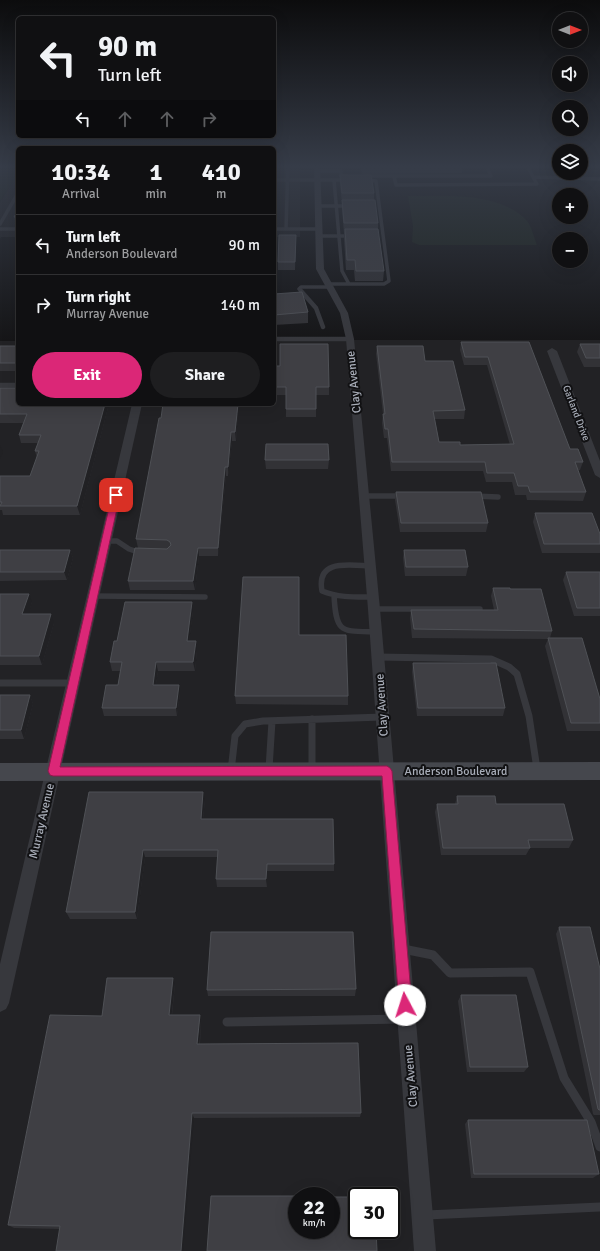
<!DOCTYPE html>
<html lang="en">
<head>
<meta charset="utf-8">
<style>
  :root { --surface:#101012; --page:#1e1e20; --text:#f1f3f6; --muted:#9c9d9f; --line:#303032; --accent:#db2777 }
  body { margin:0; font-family:Signika,sans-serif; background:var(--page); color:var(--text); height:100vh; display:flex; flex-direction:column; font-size:15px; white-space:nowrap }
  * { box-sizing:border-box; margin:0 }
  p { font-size:13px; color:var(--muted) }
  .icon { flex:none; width:22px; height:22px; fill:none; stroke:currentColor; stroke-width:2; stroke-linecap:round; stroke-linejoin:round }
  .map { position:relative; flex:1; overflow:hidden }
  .panel { position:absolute; left:16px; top:146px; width:260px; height:260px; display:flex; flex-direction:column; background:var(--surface); border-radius:6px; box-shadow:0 4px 16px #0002,0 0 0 1px var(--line) }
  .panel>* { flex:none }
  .guide { position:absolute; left:16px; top:16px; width:260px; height:122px; border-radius:6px; box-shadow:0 4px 16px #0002,0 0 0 1px var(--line); background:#101012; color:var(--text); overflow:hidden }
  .needle { width:26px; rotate:90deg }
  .tools { position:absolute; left:552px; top:12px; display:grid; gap:8px }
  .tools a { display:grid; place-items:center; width:36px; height:36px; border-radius:50%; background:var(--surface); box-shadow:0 4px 16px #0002,0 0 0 1px var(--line); font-size:20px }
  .speed { position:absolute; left:288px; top:1187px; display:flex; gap:8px; font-size:20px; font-weight:700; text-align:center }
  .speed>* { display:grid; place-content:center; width:52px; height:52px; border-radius:50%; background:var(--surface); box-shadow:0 4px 16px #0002,0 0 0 1px var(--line); line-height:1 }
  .speed small { font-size:10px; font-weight:400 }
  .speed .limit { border:2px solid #111; border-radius:6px; background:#fff; color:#111 }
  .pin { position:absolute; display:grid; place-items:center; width:34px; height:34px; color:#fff; margin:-17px; border-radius:8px; box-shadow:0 2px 6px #0006 }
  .me { position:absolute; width:44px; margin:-22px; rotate:355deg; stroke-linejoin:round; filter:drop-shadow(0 0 3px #0008) }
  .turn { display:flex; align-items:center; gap:14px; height:84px; padding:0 16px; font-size:18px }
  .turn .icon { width:52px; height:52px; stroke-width:2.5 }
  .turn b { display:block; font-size:28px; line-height:34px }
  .lanes { display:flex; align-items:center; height:38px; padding:0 16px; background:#0003; justify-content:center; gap:20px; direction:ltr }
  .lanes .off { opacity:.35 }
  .eta { display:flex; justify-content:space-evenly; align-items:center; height:68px; text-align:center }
  .eta b { font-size:24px; font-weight:800; line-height:28px }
  .cta { display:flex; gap:8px; margin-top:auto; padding:8px 16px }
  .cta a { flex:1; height:46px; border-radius:24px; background:var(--accent); color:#fff; font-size:16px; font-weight:800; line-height:46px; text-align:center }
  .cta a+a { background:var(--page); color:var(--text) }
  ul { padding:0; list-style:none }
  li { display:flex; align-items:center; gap:12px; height:60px; padding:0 16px; border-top:1px solid var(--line) }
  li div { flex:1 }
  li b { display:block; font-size:15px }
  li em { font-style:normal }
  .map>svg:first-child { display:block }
  .built { fill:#222225; fill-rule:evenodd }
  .green { fill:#1c231d }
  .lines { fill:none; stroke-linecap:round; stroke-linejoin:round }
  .lane-far4 { stroke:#37383d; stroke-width:3.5 }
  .lane-far3 { stroke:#37383d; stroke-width:4.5 }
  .lane-far2 { stroke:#37383d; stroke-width:5.5 }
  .lane-far1 { stroke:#37383d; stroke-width:7 }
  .lane { stroke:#37383d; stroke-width:9 }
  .street { fill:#37383d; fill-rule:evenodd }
  .secondary { fill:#45474d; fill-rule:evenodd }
  .wall { fill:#323236 }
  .shaded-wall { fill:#212124 }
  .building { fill:#3f3f44; stroke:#4f5156 }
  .route { fill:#db2777; stroke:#8e194d }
  .labels { text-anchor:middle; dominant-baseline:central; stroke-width:4; stroke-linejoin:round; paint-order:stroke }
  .far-street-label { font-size:10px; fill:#a8adb8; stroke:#111113 }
  .street-label { font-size:12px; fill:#a8adb8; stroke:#111113 }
</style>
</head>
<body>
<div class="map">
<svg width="600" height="1251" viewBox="0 0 600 1251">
  <rect width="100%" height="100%" fill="#161618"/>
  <path class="built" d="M274,165h26v72h-26z
    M18,173v64h-17l-1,2v-37z
    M274,340h326v911h-600v-910h18v63h256zM297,1196h34v34h-34zM357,1196h34v34h-34z"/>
  <path class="green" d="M0,165h18v8l-18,29z
    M408,196c36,0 94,-5 120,26 4,6 6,16 9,23h-118l-7,-3 1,-16z"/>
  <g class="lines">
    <path class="lane-far4" d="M527,165l6,12
      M317,171h24v5h6
      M365,176h126l-5,-11
      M394,176l2,9 141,-1 -4,-7 67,2
      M274,180h74
      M334,180l8,91 7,13
      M318,206h31
      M0,224l18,-31
      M0,229h18
      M274,229h44
      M286,229l2,-64
      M318,236h33
      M327,284h57l5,-3 -13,-100 -10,-1
      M302,292l-3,-3 2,-2h28"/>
    <path class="lane-far3" d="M301,291l15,17 7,19
      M274,339h76
      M0,385h18"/>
    <path class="lane-far2" d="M365,496h38
      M474,496l24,1
      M105,541h12l12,8 12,4
      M370,566c-22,-1 -54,-7 -48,25 17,7 34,6 52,6
      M334,595c2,39 7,36 42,37
      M93,596l112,1
      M374,609h106
      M378,657l50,1"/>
    <path class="lane-far1" d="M378,657l113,2 18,8 8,7 12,42 8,53
      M0,683h73
      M312,719v51
      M269,769l3,-48
      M231,771l4,-35 10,-12 18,-3 120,-4"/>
    <path class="lane" d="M403,949l30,6 17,18 80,-1 34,106 27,44 9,25
      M227,1022l178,-3
      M426,1215l174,-8"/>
    <path class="street" d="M314,165h6l4,104 24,44 6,26 26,270 56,642h-22l-46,-642 -22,-270 -6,-26 -24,-44z
      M552,348l5,3 43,110v17l-5,-3 -48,-124z
      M132,404h10l-133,599 -3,6 -6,3v-48z"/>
    <path class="secondary" d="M600,762v18l-600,1v-18z"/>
  </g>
  <path class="wall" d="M360,165h103l-1,8 -100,1z
    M340,175l34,18v7l4,23v6l6,42 -1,10h-28l-1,-11h-8l-2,-31v-6l-2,-24v-6l-2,-19z
    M18,210v15h-2l-2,-8z
    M296,235l-1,35h-17v-8z
    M274,294l34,18v11l-34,2z
    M461,342h68l41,107 13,13 -3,8h-2l8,22 -3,9 -56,-1 -1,-5h-11l-3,-13h-26l-3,-11h-92l-4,-33h-3l-2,-15 1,-9 -7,-60 1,-8 48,15 40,49 -1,9h-29l4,23 21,3h50l-23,-80h-23l-4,-15z
    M580,344h20v23h-16l-7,-15z
    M0,346h18v25h-18z
    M274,366l55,21v8h-13v22h-30v-22h-12z
    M0,388l18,16h91l-29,111h-77l-1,-5h-2v-34h30l7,-18 -2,-7 3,-8h-17l-2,-8 4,-12h-23z
    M238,404v8l-2,29h-4l-4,35h-2l-8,80h-19l-4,34h-65l-2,-9 10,-33 -2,-9z
    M265,460h64l-1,9h-62z
    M396,492l92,31 -2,9h-86l-5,-32z
    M535,513l65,21v19h-58l-9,-31z
    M0,550h70l3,8 -6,22 -67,1z
    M404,550l64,17 -2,9h-61l-2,-18z
    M566,572h34v44h-26l-11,-36z
    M493,588l17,1 42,42 -2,7 50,61v32h-33l-22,-85 3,-7 -136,-1 -2,-20 1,-8h83l-3,-14z
    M0,594l32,8 -4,12 26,9 -12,42h-42z
    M193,611l-4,30 8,9 -2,21h-37l-2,14 24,8 -3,23h-73l-2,-8 16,-23 2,-14h-8l-2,-9 7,-21z
    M299,635l49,61v9l-112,-1 -1,-8z
    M413,663l92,45 -2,8h-86l-5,-44z
    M0,695h30l3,9 -9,35h-24z
    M457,796l39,8 77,36 -4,8h-39l-4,7h-85l-6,-43 2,-8h18z
    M205,800l-2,19 131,45v7h-67v16h-50l-1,-8 1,-22h-72l-8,62h-67l-4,-7z
    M559,927l41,42v146h-6l-1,-1 -37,-180z
    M175,984l-3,31 29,6 -1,23 161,69 -1,4 -166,1 -134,111 -46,-1 -6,-3 94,-209z
    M356,989l-1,7h-147l-1,-6z
    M461,995l67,72 -4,5h-57l-9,-71z
    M468,1120l131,54 -6,4h-122l-6,-54z"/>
  <path class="shaded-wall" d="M105,404h4l-29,111 -3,-9z
    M238,404v8l-2,29 -1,-9z
    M231,432l1,9 -4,35v-9z
    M0,445l3,7 -3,7z
    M225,467l1,9 -8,80v-8z
    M198,548l1,8 -4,34 -2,-9z
    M70,550l3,8 -6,22 -3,-8z
    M29,594l3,8 -6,21 -4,-9z
    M192,602l1,9 -5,39 -1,-9z
    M51,614l3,9 -12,42 -3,-9z
    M196,641l1,9 -2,21 -2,-9z
    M156,662l2,9 -3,22 -2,-8z
    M179,685l1,8 -3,23 -1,-8z
    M30,695l3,9 -9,35 -3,-9z
    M203,792l2,8 -3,27 -1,-8z
    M143,850l2,7 -8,62 -2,-7z
    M267,864v23l-1,-8z
    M173,978l2,6 -4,37 -2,-6z
    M200,1015l1,6 -2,29 -2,-6z
    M192,1113l2,5 -11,133h-2z"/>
  <path class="building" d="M340,175h31l3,18h-32z
    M342,200h33l3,23h-34z
    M18,210v7h-4z
    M345,229h33l6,42h-28l-1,-11h-8z
    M279,235h17l-1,27h-17z
    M302,292l6,20 -34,3v-21z
    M461,342h68l41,107h8l5,13h-8l11,30h-56l-2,-6h-10l-4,-13h-27l-2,-11h-93l-4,-33h-3l-2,-15h2l-8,-68h46l2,15h28l12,49 -32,1 6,31h21v3l54,-1 -26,-87h-23z
    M280,344h48l1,43h-13v22h-30v-22h-12v-21h6z
    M580,344h20v14h-14z
    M0,346h18v17h-18z
    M0,388h18v16h87l-28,102h-77l2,-4h-2v-26h30l9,-25h-4l6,-16h-22l8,-21h-27z
    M163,404h75l-3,28h-4l-3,35h-3l-7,81h-20l-5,33h-65l7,-33 32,1 4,-4 -1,-3 -3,-2 -31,-1 23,-121h2z
    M266,444h62l1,16h-64z
    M396,492h85l7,31h-87z
    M535,513h57l8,21v10h-56z
    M0,550h70l-6,22h-64z
    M404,550h61l3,17h-62z
    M566,572h34v36h-23z
    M243,577h56v58h47l2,61h-113z
    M493,588h17v1h31l11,42 -138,-2 -3,-19h87z
    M0,594h29l-7,20h29l-12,42h-39z
    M125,602h67l-5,39h9l-3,21h-37l-3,23h26l-3,23h-74l4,-23h12l4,-23h-12l4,-21h3z
    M548,638h34l18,61v24h-29z
    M413,663h83l9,45h-87z
    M0,695h30l-9,35h-21z
    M89,792h114l-2,27h132l1,45h-67l-1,15h-50l2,-29h-75l-8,62h-69z
    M457,796h38l1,8h68l9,36h-45l2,8h-87l-6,-44h21z
    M559,927h31l10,42v141h-1l-1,-1z
    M211,932h142l3,57 -149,1z
    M107,978h66l-4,37h31l-3,29 161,-1 3,70h-169l-11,138h-125l4,-25 -52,-1 42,-210 52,1z
    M461,995h55l12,72h-58z
    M468,1120h119l12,54h-125z
    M211,1196h86v34h34v-33h26v33h19l1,21h-170z"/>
  <linearGradient id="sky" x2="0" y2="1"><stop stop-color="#0c0c0d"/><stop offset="0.49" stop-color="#363c48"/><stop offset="1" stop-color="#363c48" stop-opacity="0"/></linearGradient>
  <rect width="600" height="340" fill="url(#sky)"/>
  <path class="route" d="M116,493l4,2 -60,272 327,-1 3,2 2,3 20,234 -2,4 -5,2 -4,-2 -2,-4 -17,-229h-329l-3,-1 -2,-4 64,-276z"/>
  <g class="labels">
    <g class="far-street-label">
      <text transform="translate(576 413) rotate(69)">Garland Drive</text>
    </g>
    <g class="street-label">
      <text transform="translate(354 382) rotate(-96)">Clay Avenue</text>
      <text transform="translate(382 705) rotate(-94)">Clay Avenue</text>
      <text x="456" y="771">Anderson Boulevard</text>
      <text transform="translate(42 821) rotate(-77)">Murray Avenue</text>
      <text transform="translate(411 1076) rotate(-95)">Clay Avenue</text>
    </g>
  </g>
</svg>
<div class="tools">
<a><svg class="needle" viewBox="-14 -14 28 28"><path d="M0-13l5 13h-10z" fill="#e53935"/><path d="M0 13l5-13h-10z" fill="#9c9d9f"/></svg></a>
<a><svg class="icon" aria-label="sound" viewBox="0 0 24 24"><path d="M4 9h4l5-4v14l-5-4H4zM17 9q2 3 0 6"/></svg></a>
<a><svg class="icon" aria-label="search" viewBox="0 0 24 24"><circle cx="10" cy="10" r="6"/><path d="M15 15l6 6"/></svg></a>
<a><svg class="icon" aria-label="layers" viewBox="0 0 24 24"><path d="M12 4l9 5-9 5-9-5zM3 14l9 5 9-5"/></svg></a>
<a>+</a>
<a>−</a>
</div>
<div class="speed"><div>22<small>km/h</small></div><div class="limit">30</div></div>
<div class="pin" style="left:116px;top:495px;background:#d93025"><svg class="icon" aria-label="arrive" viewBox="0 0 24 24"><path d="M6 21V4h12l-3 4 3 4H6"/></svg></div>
<svg class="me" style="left:405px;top:1005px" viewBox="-20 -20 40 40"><circle r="19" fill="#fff"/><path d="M0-13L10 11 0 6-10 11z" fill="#db2777"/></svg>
<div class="guide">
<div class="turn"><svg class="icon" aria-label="left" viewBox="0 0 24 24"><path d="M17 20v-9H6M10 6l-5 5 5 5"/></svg><div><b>90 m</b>Turn left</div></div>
<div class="lanes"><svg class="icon" aria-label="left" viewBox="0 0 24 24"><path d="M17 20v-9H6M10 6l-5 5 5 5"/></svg><svg class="icon off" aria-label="ahead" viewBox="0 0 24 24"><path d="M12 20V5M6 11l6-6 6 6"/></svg><svg class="icon off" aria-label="ahead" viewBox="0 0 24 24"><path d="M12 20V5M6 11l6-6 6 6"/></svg><svg class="icon off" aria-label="right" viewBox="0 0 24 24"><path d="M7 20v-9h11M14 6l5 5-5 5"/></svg></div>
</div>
<section class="panel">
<div class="eta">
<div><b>10:34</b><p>Arrival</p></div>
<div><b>1</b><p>min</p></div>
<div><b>410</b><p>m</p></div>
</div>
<ul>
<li><svg class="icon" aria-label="left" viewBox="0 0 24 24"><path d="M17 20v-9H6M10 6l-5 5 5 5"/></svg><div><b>Turn left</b><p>Anderson Boulevard</p></div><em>90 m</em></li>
<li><svg class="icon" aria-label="right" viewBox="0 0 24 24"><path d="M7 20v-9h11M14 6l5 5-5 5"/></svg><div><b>Turn right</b><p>Murray Avenue</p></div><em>140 m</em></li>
</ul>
<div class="cta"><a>Exit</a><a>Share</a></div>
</section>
</div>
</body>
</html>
